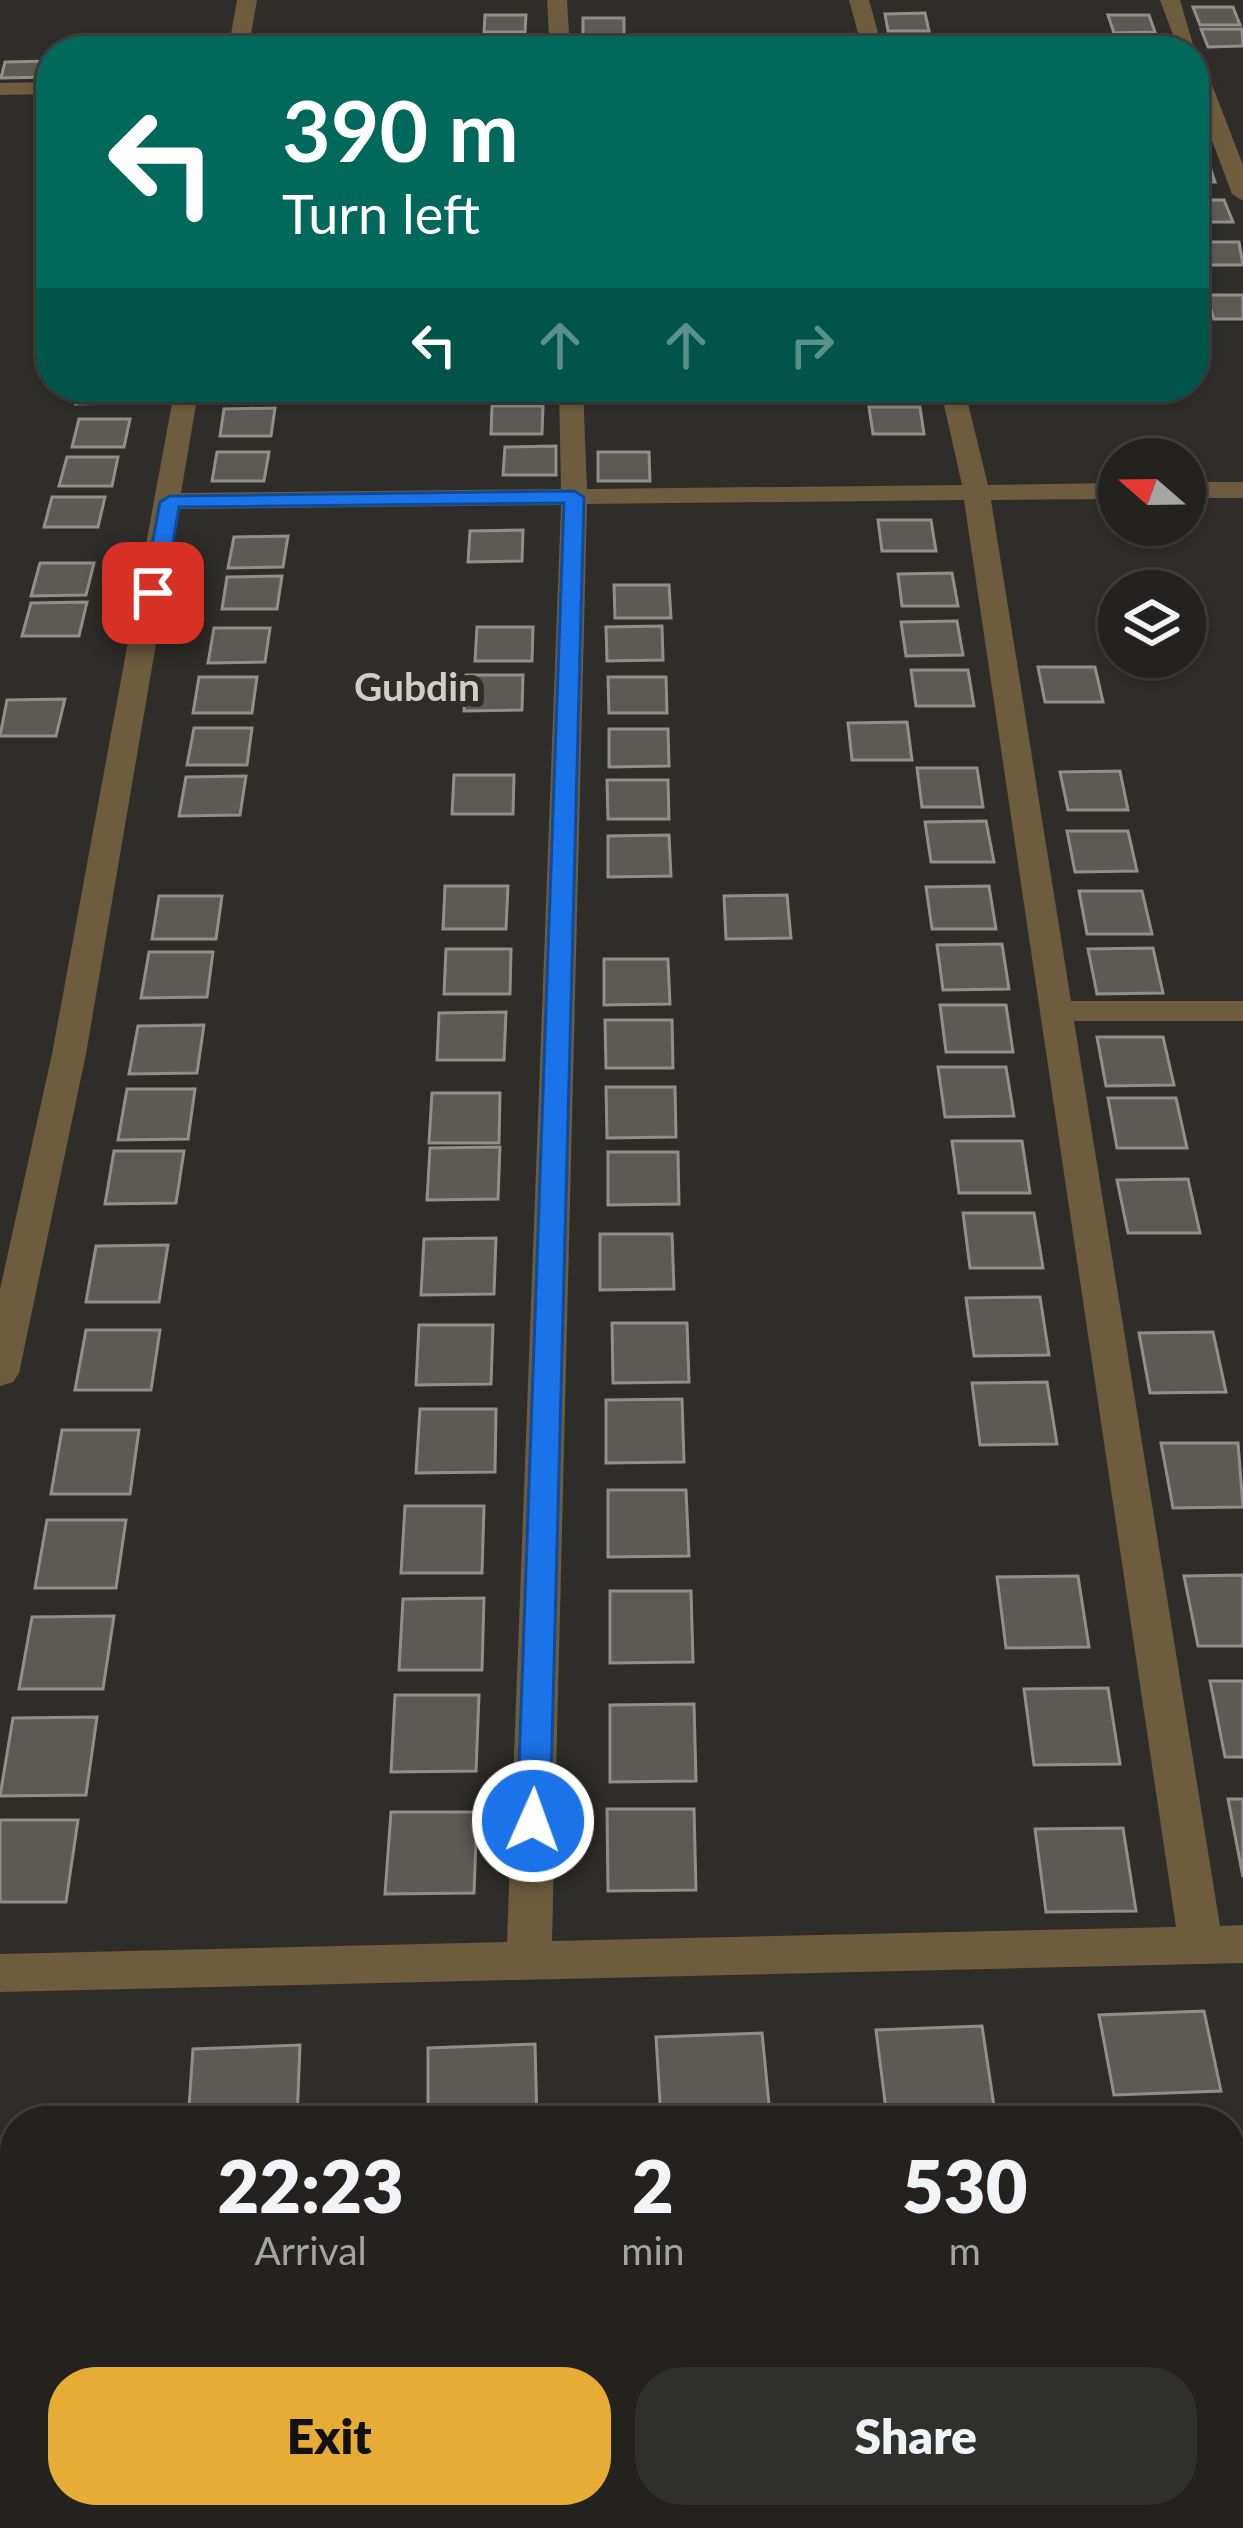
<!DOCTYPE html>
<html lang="en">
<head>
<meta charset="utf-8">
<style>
  :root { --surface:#23221f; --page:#2f2f2c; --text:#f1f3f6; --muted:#a3a4a4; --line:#403f3d; --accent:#e6ac36 }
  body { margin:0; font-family:Lato,sans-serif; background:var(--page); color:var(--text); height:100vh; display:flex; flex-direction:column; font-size:45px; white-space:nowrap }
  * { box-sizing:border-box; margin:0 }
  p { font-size:39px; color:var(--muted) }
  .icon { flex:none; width:66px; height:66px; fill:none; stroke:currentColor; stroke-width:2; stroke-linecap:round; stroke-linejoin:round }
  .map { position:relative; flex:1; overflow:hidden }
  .panel { position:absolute; left:0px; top:2106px; width:1245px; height:423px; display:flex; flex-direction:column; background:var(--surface); border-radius:48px 48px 0 0; box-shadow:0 3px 9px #0004,0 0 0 3px var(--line) }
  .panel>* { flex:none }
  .banner { position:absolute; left:36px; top:36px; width:1173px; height:366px; border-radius:48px; box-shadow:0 3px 9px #0004,0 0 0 3px var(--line); background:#00695c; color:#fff; overflow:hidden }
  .needle { width:78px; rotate:290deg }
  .tools { position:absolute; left:1098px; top:438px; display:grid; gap:24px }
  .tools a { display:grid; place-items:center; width:108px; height:108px; border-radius:50%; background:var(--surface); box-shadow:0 3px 9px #0004,0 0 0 3px var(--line); font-size:60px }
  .pin { position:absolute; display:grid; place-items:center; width:102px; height:102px; color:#fff; margin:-51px; border-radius:24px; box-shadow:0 6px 18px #0006 }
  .me { position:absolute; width:132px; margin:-66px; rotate:2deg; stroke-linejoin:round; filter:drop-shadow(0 0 9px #0008) }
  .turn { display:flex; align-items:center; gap:42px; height:252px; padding:0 48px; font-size:54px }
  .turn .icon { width:156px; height:156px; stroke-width:2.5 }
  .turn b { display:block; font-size:84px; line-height:102px }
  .lanes { display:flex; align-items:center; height:114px; padding:0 48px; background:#0003; justify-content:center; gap:60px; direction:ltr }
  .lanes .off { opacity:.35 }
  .eta { display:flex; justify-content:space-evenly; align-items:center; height:204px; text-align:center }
  .eta b { font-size:72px; font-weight:800; line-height:84px }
  .button { display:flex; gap:24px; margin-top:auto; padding:24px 48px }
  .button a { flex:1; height:138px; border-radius:48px; background:var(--accent); color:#111; font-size:48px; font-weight:800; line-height:138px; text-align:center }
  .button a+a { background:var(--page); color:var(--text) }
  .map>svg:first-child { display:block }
  .building { fill:#5d5a56; stroke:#928f8a; stroke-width:3 }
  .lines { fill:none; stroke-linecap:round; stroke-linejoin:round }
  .minor { fill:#6d5c3e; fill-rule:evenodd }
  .route { fill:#1a73e8; stroke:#114b97; stroke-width:3 }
  .labels { text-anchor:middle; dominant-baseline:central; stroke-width:12; stroke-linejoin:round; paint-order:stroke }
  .far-quarter-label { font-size:39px; font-weight:bold; fill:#d1cec9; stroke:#2f2d29 }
</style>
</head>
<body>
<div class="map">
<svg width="1243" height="2528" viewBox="0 0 1243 2528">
  <rect width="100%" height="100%" fill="#2f2d29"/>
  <path class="building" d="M1193,7h40l7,18h-40z
    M925,13l4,18h-41l-3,-17z
    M485,15h41l-1,17h-41z
    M1108,15h41l6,17 -41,1z
    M583,18h41v17l-41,1z
    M1201,29h41l1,17 -35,1z
    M51,61l-2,16 -48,1 4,-16z
    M1194,161h14l7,21h-21z
    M1194,200h30l9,22h-39z
    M1194,242h45l4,23h-43z
    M1206,295h37v24h-29z
    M81,387h50l-4,16 -51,1z
    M490,387h49v7l-50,1z
    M597,387h50v12h-50z
    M492,406h51l-1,28h-51z
    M869,407h51l4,27h-51z
    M275,408l-4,28h-51l4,-27z
    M79,419h51l-6,28h-52z
    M556,446v29h-53l2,-28z
    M217,452h52l-5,29h-52z
    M598,452h51l1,29h-52z
    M67,457h51l-6,29h-53z
    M52,497h53l-7,30h-54z
    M878,520h53l5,31h-54z
    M523,530l-1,31 -54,1 2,-31z
    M288,536l-5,31 -55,1 6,-31z
    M40,563h54l-8,32 -55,1z
    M952,573l6,33h-56l-4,-32z
    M282,576l-5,33h-55l5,-32z
    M614,585h55l2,33h-56z
    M87,602l-8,34h-57l9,-33z
    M957,621l6,34 -57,1 -5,-34z
    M662,626l1,34 -56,1 -1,-34z
    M477,627h56l-1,34h-57z
    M214,628h56l-5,34 -57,1z
    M1038,667h57l8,35h-58z
    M911,670h57l6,36h-58z
    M466,675h57l-1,35 -58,1z
    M199,677h58l-5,36h-59z
    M608,677h58l1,36h-58z
    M65,699l-9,37h-56l7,-36z
    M907,722l5,38h-60l-4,-37z
    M194,728h58l-5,37h-60z
    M609,729h59l1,37 -60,1z
    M917,768h60l6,39h-61z
    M1120,771l8,39h-60l-8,-38z
    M454,775h60l-1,39h-61z
    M246,776l-6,39 -61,1 7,-39z
    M607,780h61l1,39h-61z
    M986,821l8,41h-63l-6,-40z
    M1067,831h61l9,40 -62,1z
    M669,835l2,41 -63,1v-41z
    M445,886h63l-2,43h-63z
    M989,886l7,43h-64l-6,-42z
    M1079,891h63l10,43h-65z
    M787,895l4,43 -65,1 -2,-43z
    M159,896h63l-6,43h-64z
    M1002,944l7,45 -66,1 -6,-45z
    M1153,948l10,45 -66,1 -9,-45z
    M446,949h65l-1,45h-66z
    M149,952h64l-6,45 -66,1z
    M604,959h64l2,45 -66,1z
    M940,1005h66l7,47h-67z
    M506,1012l-2,48h-67l2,-47z
    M605,1020h67l1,48h-67z
    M204,1025l-7,48 -68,1 9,-48z
    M1097,1037h66l11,48 -68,1z
    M938,1067h68l8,49 -69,1z
    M606,1087h69l1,50 -69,1z
    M127,1089h68l-7,50 -70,1z
    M432,1093h68l-1,50h-70z
    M1108,1098h68l11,50h-70z
    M952,1141h70l8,52h-71z
    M500,1147l-2,52 -71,1 3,-52z
    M114,1151h70l-8,52 -71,1z
    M608,1152h70l1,52 -71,1z
    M1188,1179l12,54h-72l-11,-53z
    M963,1213h71l9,55h-73z
    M600,1234h72l2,55 -74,1z
    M496,1238l-2,56 -73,1 3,-56z
    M168,1245l-9,57h-73l10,-56z
    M1040,1297l9,58 -75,1 -8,-58z
    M612,1323h75l2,59 -76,1z
    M419,1325h74l-2,59 -75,1z
    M86,1330h74l-9,60h-76z
    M1213,1332l13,60 -76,1 -11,-60z
    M1047,1382l10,62 -77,1 -8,-62z
    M682,1399l2,63 -78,1v-63z
    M420,1409h76l-1,63 -79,1z
    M62,1430h77l-9,64h-79z
    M1161,1443h77l5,64 -70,1z
    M608,1490h78l3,66 -81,1z
    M405,1506h79l-2,67h-81z
    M47,1520h79l-10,68h-81z
    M1243,1575v71h-45l-14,-70z
    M1078,1576l11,71 -83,1 -9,-71z
    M610,1591h81l2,71 -83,1z
    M484,1598l-2,72h-83l4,-71z
    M114,1616l-11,73h-84l13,-72z
    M1210,1681h33v76h-18z
    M1108,1688l12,76 -86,1 -10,-76z
    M395,1695h84l-3,76 -85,1z
    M694,1704l2,77 -86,1v-77z
    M97,1717l-11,78 -86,1 13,-78z
    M1228,1799h15v78z
    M607,1809h87l2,81 -88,1z
    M391,1812h86l-3,81 -89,1z
    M0,1820h78l-12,82h-66z
    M1123,1828l13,83 -90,1 -11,-83z
    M1204,2011l17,80 -107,4 -15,-80z
    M982,2026l12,80 -108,4 -10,-80z
    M762,2033l8,81 -109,4 -5,-81z
    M535,2044l2,77h-109v-73z
    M300,2045l-3,76h-109l5,-72z
    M1243,2444v84h-29l-3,-14h19v-69z
    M22,2514h121l-1,14h-121z
    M289,2514h121l-1,14h-121z
    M437,2514h120l1,14h-121z
    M568,2514h120l1,14h-121z
    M710,2514h120l2,14h-122z
    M850,2514h121l2,14h-121z
    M982,2514h121l2,14h-121z"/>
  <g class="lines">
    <path class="minor" d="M237,0h20l-9,51h-20z
      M547,0h20l3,51h-20z
      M849,0h20l14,51h-20z
      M1160,0h20l16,55 -17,-4z
      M1194,58l10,6 39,101v36l-11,-7 -38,-102z
      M51,82v12l-51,1v-12z
      M175,387h24l-18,106 380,-4 -2,-102h24l4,102 375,-4 -22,-98h24l24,98 131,-2v16l-128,1 80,501h172v20h-169l146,905 23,-1v38l-1243,29v-38l507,-12 54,-1437 -382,4 -93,545 -67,319 -6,9 -13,4v-97l52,-235zM964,500l212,1427 -624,14 35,-1437z
      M1185,482h58v16h-58z"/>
  </g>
  <path class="route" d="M574,491l10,6 -34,1324 -5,10h-23l-5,-10 47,-1318 -385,4 -15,86 -11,7 -10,-7 17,-91 10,-6z"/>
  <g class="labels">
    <g class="far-quarter-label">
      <text x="417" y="686">Gubdin</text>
    </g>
  </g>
</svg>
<div class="tools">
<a><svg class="needle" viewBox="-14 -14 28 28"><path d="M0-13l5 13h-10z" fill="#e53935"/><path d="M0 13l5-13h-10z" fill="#a3a4a4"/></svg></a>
<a><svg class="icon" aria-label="layers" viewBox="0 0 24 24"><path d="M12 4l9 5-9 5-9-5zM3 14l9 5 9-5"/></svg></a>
</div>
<div class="pin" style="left:153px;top:593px;background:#d93025"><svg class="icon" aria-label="arrive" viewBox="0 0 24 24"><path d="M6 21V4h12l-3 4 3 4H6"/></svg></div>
<svg class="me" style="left:533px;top:1821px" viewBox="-20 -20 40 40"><circle r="17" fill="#1a73e8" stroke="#fff" stroke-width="3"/><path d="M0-11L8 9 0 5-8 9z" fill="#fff"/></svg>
<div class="banner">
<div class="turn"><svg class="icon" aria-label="left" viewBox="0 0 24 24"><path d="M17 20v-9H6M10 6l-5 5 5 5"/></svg><div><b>390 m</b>Turn left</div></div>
<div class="lanes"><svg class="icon" aria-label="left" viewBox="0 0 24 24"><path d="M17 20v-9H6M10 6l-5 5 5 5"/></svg><svg class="icon off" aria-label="ahead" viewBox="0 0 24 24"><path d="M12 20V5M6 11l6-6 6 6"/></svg><svg class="icon off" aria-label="ahead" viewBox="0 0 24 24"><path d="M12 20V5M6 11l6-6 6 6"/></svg><svg class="icon off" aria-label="right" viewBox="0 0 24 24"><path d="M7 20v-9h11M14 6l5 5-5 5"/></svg></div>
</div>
<section class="panel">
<div class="eta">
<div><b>22:23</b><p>Arrival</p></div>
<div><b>2</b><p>min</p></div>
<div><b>530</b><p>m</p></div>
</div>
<div class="button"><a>Exit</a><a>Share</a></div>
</section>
</div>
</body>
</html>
